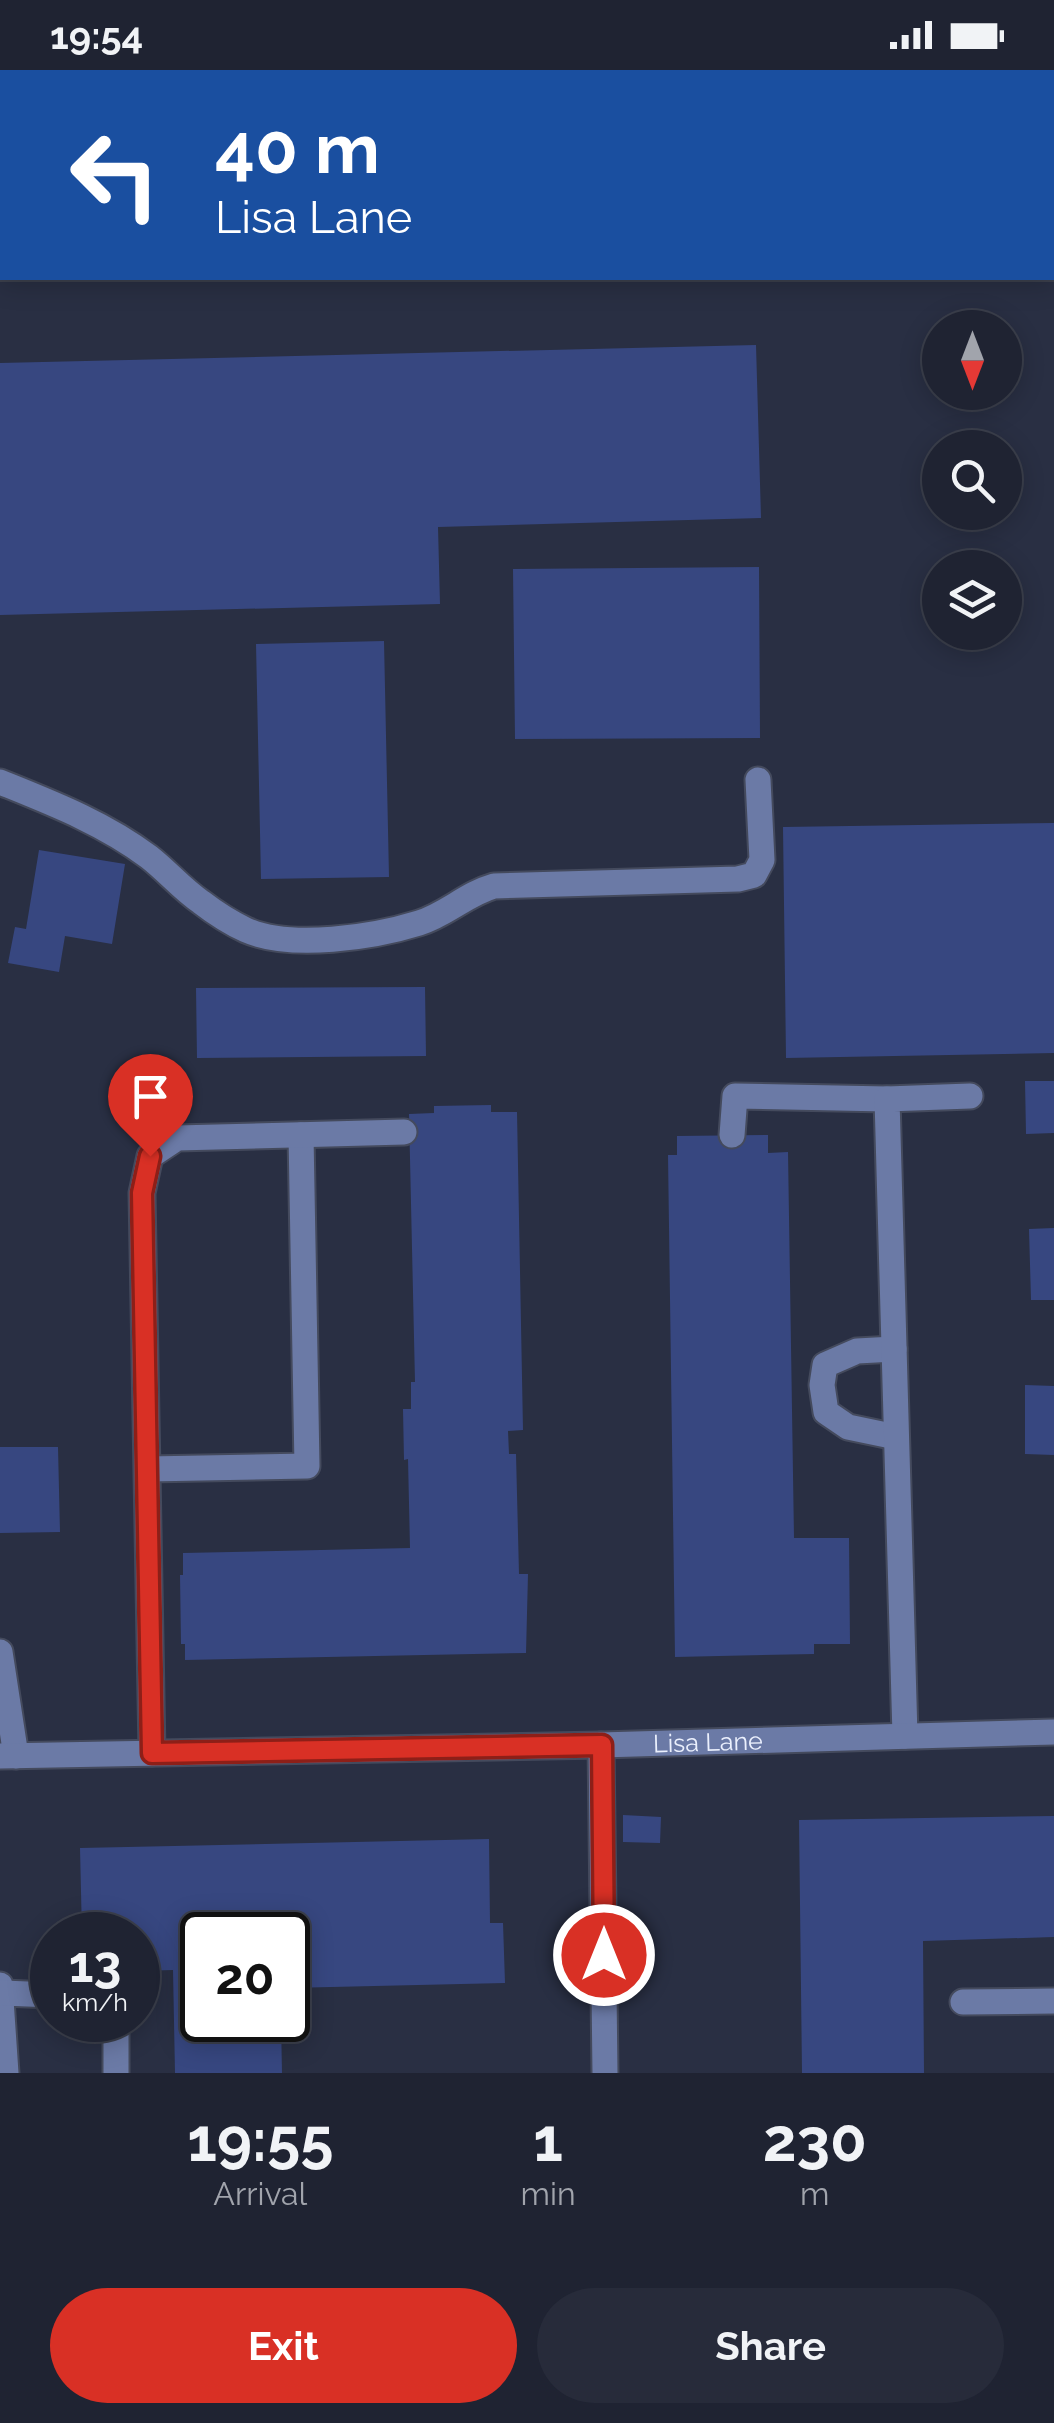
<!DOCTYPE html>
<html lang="en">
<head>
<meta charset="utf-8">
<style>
  :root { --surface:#1f2332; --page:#272b3a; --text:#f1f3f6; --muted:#a1a4ac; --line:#3c404d; --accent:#d93025 }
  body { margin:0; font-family:Raleway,sans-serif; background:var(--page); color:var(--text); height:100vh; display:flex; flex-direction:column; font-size:38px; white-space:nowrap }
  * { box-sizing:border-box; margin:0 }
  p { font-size:32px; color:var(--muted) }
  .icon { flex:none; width:55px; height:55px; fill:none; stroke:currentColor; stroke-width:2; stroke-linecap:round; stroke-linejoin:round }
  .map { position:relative; height:2003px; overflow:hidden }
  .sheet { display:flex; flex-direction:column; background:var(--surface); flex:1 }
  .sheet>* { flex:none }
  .hud { position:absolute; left:0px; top:0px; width:1055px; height:210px; box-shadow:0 5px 25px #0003,0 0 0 2px var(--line); background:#1a4fa0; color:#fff; overflow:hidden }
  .needle { width:65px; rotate:180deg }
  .fabs { position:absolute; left:922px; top:240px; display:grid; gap:20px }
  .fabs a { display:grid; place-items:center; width:100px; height:100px; border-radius:50%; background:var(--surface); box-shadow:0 5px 25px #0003,0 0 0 2px var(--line); font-size:50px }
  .speed { position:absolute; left:30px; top:1842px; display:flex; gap:20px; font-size:50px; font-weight:700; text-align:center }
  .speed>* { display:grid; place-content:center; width:130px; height:130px; border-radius:50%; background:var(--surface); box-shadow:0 5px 25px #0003,0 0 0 2px var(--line); line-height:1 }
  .speed small { font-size:25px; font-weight:400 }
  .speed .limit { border:5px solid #111; border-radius:15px; background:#fff; color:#111 }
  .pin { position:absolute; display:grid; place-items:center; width:85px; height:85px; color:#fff; margin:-102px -42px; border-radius:50% 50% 50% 0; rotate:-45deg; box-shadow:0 0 10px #0007 }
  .pin .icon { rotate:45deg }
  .me { position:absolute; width:110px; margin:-55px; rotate:0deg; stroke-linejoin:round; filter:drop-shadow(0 0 8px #0008) }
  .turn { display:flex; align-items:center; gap:35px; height:210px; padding:0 50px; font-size:45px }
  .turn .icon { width:130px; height:130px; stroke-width:2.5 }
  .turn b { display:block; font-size:70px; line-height:85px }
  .eta { display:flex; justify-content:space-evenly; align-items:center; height:170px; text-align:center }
  .eta b { font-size:60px; font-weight:700; line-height:70px }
  .cta { display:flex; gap:20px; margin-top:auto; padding:20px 50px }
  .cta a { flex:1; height:115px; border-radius:60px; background:var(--accent); color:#fff; font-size:40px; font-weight:700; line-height:115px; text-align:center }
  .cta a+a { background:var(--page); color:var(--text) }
  .status { display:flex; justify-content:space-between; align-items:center; height:70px; padding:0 50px; background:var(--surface); direction:ltr }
  .status svg { height:28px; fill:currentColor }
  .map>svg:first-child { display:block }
  .building { fill:#374780 }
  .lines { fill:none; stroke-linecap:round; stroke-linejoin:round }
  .minor-casing { stroke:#444a5d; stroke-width:29 }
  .minor { stroke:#6b7aa6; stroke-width:25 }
  .route-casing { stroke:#8d1f18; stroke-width:25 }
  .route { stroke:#d93025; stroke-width:18 }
  .labels { text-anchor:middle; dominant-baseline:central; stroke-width:10; stroke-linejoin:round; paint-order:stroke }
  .street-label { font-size:25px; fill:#ebf0fd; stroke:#151821 }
</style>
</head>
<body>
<div class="status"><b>19:54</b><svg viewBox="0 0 49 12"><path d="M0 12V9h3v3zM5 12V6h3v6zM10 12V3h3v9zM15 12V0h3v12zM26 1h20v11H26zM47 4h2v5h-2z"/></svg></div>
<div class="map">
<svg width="1054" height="2003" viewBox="0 0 1054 2003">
  <rect width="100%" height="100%" fill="#292f43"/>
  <path class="building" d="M756,275l5,173 -323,9 2,77 -440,11v-252z
    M759,497l1,171 -245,1 -2,-170z
    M384,571l5,236 -128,2 -5,-235z
    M1054,753v230l-268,5 -3,-231z
    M39,780l86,14 -13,80 -47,-8 -6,36 -51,-9 7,-36 11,2z
    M425,917l1,69 -229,2 -1,-70z
    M1025,1011h29v52l-28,1z
    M491,1035v7h26l6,318 -15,1 1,23h7l3,120h9l-2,79 -341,7v-16h-4l-1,-69h3v-22l227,-5 -2,-89 -4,1 -1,-51h8v-27h4l-6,-268 25,-1v-7z
    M768,1065v18l20,-1 6,386h55l1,106h-36v10l-139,3 -7,-502h9v-19z
    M1054,1158v72h-23l-2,-71z
    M1025,1315l29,1v69l-29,-1z
    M0,1377h58l2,85 -60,1z
    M623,1745l38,2 -1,26 -37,-1z
    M1054,1746v121l-131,4 1,132h-122l-3,-253z
    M489,1769l1,84h13l2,60 -217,5v-53h-86v85h79l1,53h-107l-2,-103 -35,1v-36h-56l-2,-87z"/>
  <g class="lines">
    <defs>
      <g id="minor">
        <path d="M93,0l1,2"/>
        <path d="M164,0v2"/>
        <path d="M0,712c52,21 104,41 149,75 18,14 33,32 52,45 13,10 30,21 45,28 45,20 128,7 173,-7 27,-8 47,-29 75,-37l244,-7 16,-4 8,-15 -4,-80"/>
        <path d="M732,1065l3,-39 152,3"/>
        <path d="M894,1279l-37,2 -32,14 -3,20 4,27 22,15 48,10"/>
        <path d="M148,1399l159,-3 -6,-331"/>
        <path d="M0,1582l16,104"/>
        <path d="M905,1666l-18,-637 83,-3"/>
        <path d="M601,1675l4,328"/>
        <path d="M152,1683l-10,-560 8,-37 27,-18 227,-6"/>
        <path id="s1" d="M0,1686l601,-11 453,-13"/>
        <path d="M0,1915l6,88"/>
        <path d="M3,1923l49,2"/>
        <path d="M963,1932l91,-1"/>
        <path d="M116,1950v53"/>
      </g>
    </defs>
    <use href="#minor" class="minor-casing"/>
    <use href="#minor" class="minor"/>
  </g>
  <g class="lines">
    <defs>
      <path id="route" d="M150,1086l-8,37 10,560 450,-8 2,210"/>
    </defs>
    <use href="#route" class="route-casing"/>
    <use href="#route" class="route"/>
  </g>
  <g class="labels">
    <g class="street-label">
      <text stroke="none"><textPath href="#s1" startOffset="708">Lisa Lane</textPath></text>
    </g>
  </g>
</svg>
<div class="fabs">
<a><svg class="needle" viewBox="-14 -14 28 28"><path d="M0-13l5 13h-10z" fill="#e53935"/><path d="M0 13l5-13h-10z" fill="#a1a4ac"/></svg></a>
<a><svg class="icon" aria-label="search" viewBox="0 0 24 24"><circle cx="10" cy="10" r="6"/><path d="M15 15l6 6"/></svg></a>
<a><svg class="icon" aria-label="layers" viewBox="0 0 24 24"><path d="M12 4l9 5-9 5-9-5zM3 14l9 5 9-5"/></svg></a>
</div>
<div class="speed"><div>13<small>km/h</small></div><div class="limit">20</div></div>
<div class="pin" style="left:150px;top:1086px;background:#d93025"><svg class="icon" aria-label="arrive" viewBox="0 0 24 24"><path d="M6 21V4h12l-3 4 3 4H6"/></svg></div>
<svg class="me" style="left:604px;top:1885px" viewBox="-20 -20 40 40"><circle r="17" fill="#d93025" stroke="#fff" stroke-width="3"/><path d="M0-11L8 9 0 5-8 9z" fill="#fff"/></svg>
<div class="hud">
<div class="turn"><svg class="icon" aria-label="left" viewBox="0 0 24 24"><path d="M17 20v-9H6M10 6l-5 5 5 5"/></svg><div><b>40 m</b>Lisa Lane</div></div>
</div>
</div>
<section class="sheet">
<div class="eta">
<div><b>19:55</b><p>Arrival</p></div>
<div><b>1</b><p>min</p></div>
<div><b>230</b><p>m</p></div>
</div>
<div class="cta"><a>Exit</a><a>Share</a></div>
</section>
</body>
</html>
